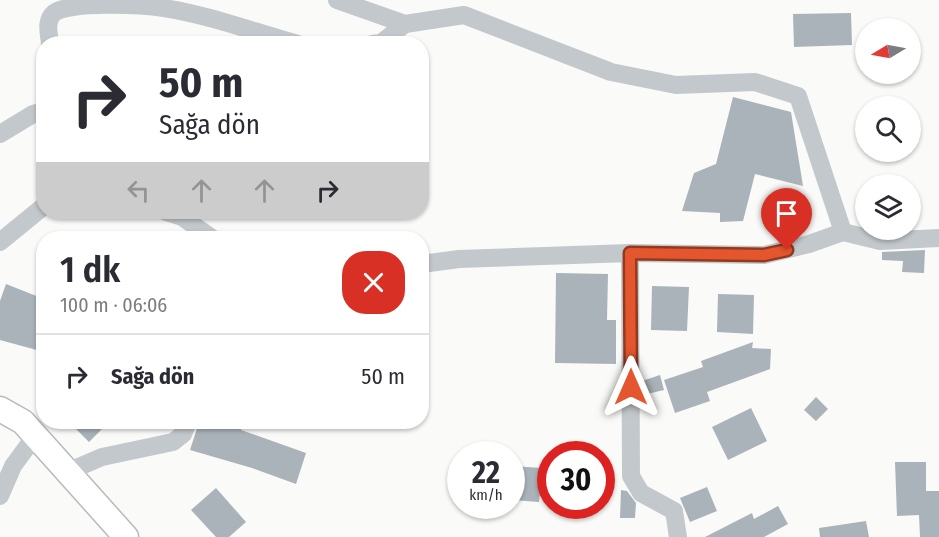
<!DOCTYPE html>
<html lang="tr">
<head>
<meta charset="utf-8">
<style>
  :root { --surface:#fff; --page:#f2f2f3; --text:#2b2b33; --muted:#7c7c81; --line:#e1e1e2 }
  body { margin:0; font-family:"Fira Sans Condensed",sans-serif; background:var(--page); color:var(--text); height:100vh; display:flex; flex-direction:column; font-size:22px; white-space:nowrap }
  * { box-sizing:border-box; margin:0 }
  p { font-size:20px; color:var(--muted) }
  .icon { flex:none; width:33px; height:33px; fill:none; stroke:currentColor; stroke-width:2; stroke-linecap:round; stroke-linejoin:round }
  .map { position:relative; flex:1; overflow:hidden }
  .sheet { position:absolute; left:36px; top:231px; width:393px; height:198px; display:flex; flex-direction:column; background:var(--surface); border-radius:24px; box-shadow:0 2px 4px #0004 }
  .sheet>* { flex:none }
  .banner { position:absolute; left:36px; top:36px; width:393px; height:183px; border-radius:24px; box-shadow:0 2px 4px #0004; background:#fff; color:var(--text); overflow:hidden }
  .needle { width:39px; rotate:260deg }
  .tools { position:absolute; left:855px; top:18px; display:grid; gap:12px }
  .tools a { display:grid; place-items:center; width:66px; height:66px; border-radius:50%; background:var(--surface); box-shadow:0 2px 4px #0004; font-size:30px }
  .speed { position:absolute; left:447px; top:441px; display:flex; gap:12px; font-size:30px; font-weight:700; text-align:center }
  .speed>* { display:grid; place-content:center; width:78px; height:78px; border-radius:50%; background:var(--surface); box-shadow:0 2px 4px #0004; line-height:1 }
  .speed small { font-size:15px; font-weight:400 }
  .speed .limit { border:9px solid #d22; background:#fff; color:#111 }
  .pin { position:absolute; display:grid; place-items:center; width:51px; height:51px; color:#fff; margin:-62px -26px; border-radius:50% 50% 50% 0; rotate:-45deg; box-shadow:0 0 6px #0007 }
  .pin .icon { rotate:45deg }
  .me { position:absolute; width:66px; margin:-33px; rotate:0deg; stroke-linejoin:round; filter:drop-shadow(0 0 4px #0008) }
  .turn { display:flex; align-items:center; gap:21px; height:126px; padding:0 24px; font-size:27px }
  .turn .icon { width:78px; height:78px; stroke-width:2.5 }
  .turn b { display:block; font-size:42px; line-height:51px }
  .lanes { display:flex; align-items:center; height:57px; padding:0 24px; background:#0003; justify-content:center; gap:30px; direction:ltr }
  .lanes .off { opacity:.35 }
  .round { display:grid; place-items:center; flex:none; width:63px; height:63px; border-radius:24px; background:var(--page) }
  .headline { display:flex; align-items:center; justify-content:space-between; height:102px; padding:0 24px }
  h1 { font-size:36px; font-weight:600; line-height:45px }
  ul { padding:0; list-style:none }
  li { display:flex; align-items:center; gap:18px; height:84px; padding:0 24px; border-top:2px solid var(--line) }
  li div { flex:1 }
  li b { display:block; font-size:22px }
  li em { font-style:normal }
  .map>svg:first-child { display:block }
  .building { fill:#aab3b9 }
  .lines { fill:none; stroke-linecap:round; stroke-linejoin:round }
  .major-casing { stroke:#b5babe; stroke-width:27 }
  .minor { stroke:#c3c8cc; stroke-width:18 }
  .major { stroke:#fff; stroke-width:24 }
  .route-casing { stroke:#94391e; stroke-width:15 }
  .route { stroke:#e4572e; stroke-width:10 }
</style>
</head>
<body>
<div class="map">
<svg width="939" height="537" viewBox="0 0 939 537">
  <rect width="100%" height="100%" fill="#fafaf8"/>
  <path class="building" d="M851,13l1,32 -58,2 -1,-33z
    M733,97l58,15 12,74 -48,-12 -12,47 -23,1v-9l-38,-2 12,-38 22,-9z
    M925,250l-1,23 -22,-1 1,-11 -21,-1v-8z
    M556,273l52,1 -1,46h9v44l-61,-1z
    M6,284l38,15v53l-44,-12v-39z
    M652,286l37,1 -2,44 -36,-1z
    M718,294l36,1 -1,39 -36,-2z
    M753,342l-1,6 19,1 -1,20 -63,23 3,9 -35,12 -11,-33 39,-13 -2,-6z
    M660,375l4,15 -21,5 -1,-14z
    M816,397l12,12 -12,12 -12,-11z
    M751,408l16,33 -39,19 -16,-33z
    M69,422h40l-20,20z
    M199,422h44l-2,8 65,23 -10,31 -44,-16 -62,-18z
    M895,462h31v29h13v46h-19l-1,-22 -22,1z
    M512,466l30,2 -3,34 -27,-2z
    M707,487l10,24 -27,11 -10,-24z
    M216,488l30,34 -17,15h-13l-25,-27z
    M621,490l6,1 9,12 -1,15h-15z
    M778,506l10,18 -24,13h-59l47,-24 2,6z
    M866,521l3,16h-49l-1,-9z"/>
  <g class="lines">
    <defs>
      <path id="major" d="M0,409l23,13 103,115"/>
    </defs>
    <use href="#major" class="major-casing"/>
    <path class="minor" d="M337,0l68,24 59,-9 147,57 65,13 79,-3 43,14 45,136
      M50,44c-1,-11 -5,-23 4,-31 14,-12 90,-8 110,-5 45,7 90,24 134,36
      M372,44l9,-1 24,-19
      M0,134l33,-20 11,-3
      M166,212l16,5 30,21
      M0,242l44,-36
      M630,253l1,223 10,17 33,18 4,26
      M422,264l37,-5 171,-6 134,2 45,-11 34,-12 37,9 59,-3
      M67,472l35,-15 71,-15 10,-8 5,-12
      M0,496l13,-30 22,-30"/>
    <use href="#major" class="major"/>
  </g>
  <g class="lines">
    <defs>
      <path id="route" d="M631,387l-1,-134 134,2 23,-5"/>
    </defs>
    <use href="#route" class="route-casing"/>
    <use href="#route" class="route"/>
  </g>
</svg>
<div class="tools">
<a><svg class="needle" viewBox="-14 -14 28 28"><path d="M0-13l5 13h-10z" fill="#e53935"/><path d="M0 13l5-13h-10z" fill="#7c7c81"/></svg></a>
<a><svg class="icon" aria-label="search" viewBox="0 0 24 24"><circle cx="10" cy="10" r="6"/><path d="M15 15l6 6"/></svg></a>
<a><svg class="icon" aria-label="layers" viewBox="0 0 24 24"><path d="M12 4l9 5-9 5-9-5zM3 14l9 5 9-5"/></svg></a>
</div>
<div class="speed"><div>22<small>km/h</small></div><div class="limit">30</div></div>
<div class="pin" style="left:787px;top:250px;background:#d93025"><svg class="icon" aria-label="arrive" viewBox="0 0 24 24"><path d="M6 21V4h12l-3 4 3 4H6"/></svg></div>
<svg class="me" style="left:631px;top:387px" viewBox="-20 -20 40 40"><path d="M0-17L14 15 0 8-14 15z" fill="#e4572e" stroke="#fff" stroke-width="4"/></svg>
<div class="banner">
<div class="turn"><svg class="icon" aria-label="right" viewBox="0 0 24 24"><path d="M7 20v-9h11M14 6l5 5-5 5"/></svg><div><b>50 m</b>Sağa dön</div></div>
<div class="lanes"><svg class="icon off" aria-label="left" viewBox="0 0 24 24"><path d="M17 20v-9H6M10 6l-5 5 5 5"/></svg><svg class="icon off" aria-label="ahead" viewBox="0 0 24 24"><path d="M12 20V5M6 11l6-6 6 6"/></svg><svg class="icon off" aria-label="ahead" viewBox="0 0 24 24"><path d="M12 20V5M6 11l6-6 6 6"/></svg><svg class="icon" aria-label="right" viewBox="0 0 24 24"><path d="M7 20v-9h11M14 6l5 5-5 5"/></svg></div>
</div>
<section class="sheet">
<div class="headline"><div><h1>1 dk</h1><p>100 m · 06:06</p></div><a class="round" style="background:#d93025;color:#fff"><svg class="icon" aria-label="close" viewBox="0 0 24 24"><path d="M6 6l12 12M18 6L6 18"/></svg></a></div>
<ul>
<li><svg class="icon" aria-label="right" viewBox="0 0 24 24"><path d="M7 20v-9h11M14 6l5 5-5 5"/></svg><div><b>Sağa dön</b></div><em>50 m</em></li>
</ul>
</section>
</div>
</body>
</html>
